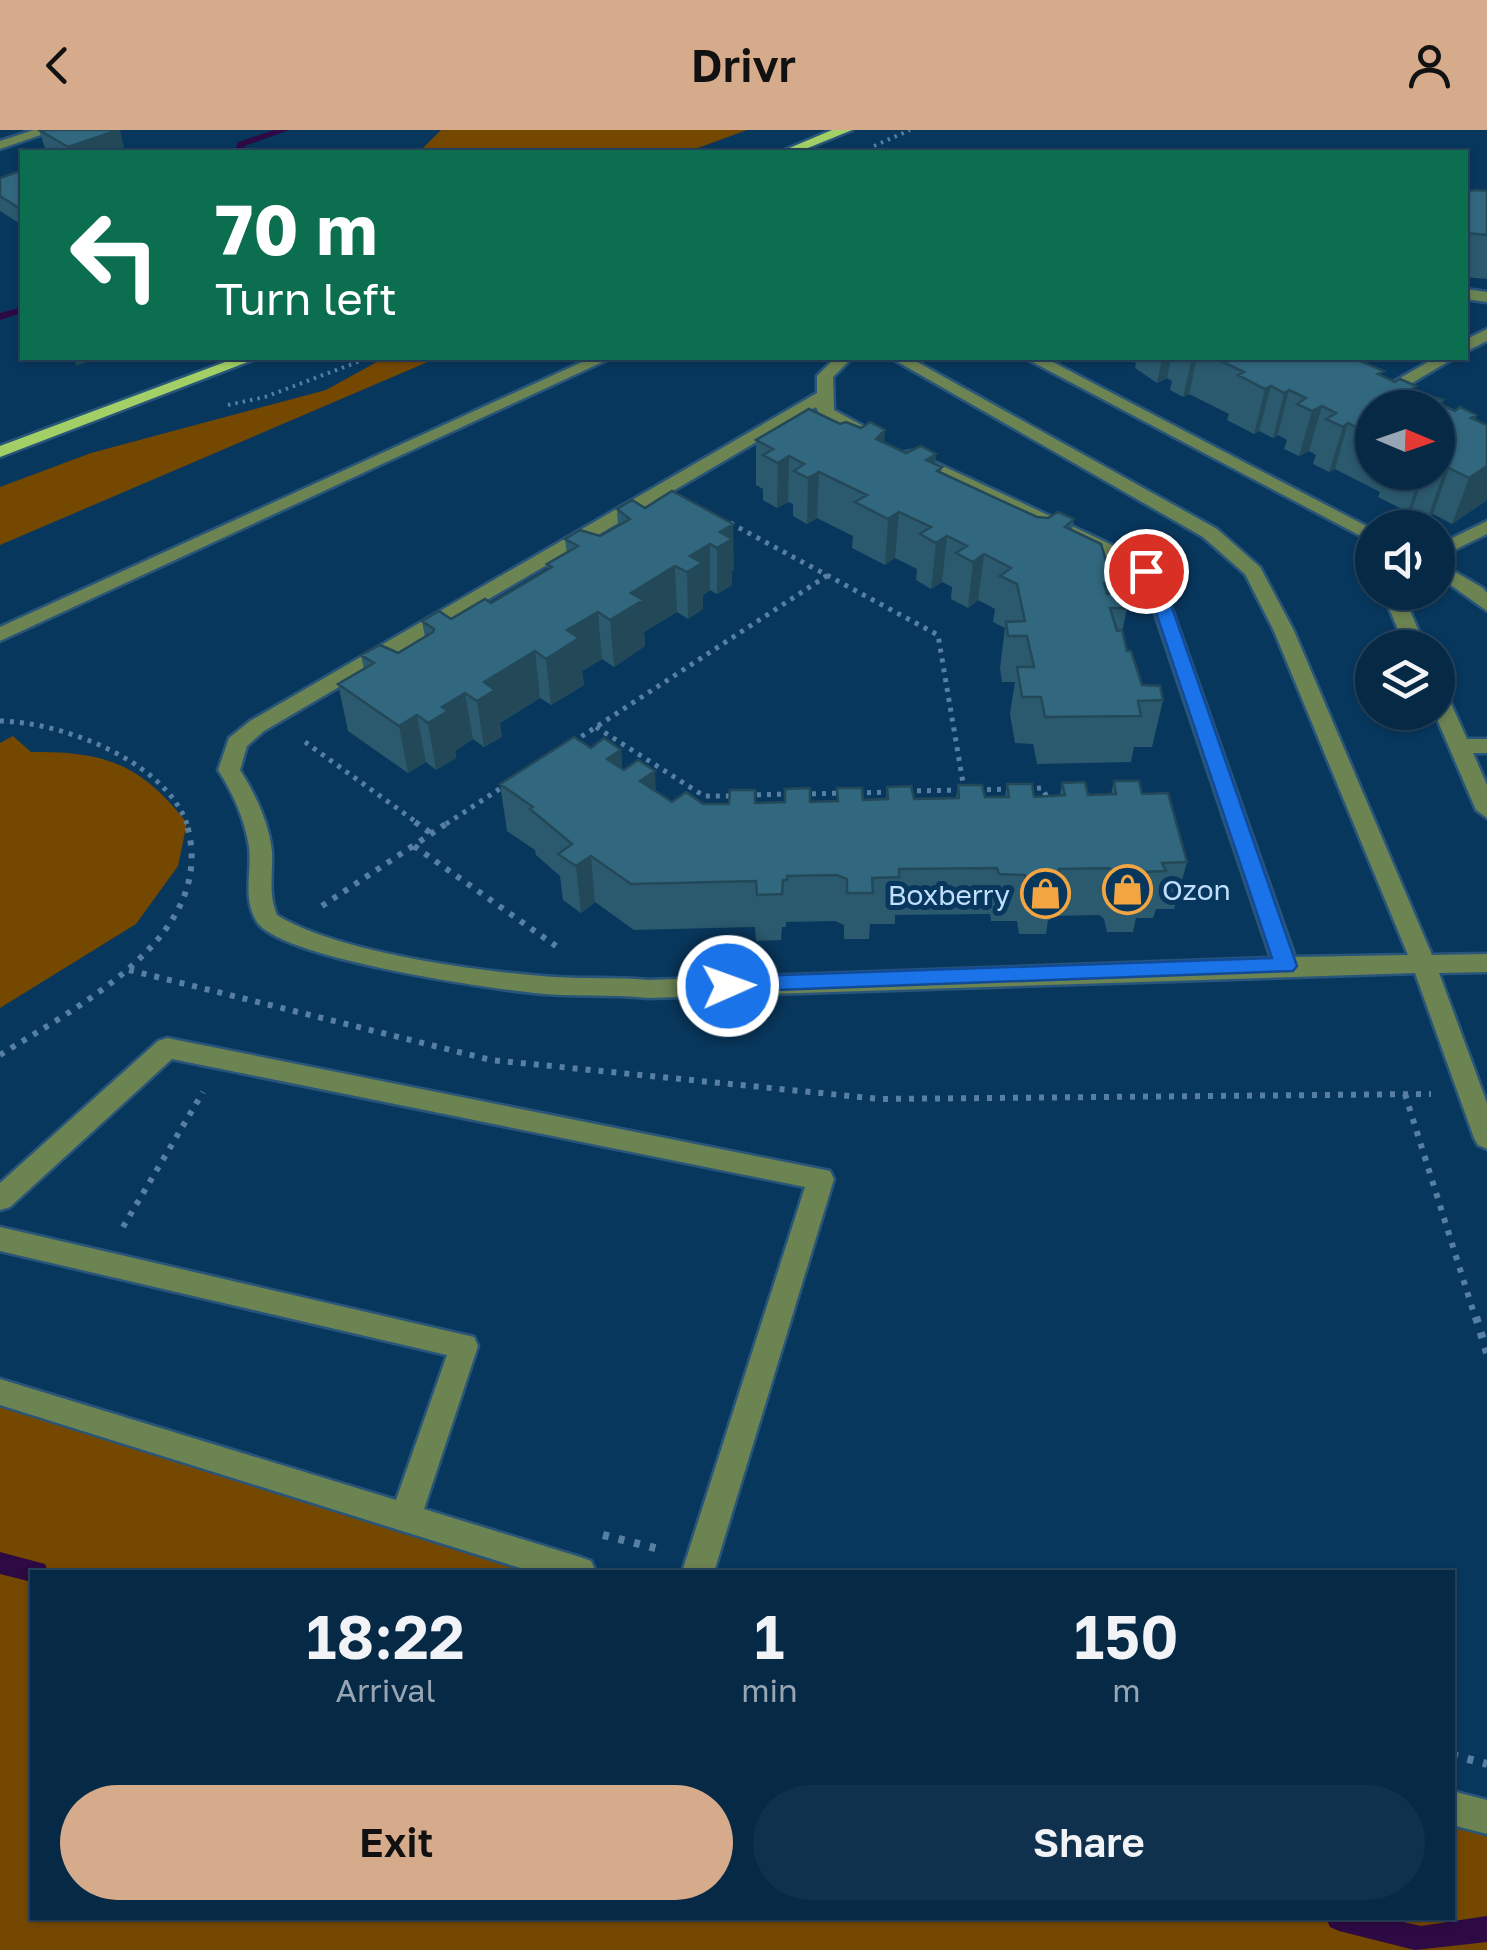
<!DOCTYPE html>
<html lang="en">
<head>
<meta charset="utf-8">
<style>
  :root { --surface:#062946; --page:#0f314d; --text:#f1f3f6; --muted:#98a6b3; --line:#27455f; --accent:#d6ab8b }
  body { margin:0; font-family:"Golos Text",sans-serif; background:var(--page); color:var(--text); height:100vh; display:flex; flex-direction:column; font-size:38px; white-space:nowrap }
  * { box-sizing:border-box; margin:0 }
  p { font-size:32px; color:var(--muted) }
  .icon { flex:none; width:55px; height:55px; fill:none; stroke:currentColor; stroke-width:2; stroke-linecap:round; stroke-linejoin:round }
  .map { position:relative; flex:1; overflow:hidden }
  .drawer { position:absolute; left:30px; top:1440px; width:1425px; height:350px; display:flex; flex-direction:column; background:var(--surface); border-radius:0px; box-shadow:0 2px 8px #0004,0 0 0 2px var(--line) }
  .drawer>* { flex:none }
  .guide { position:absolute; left:20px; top:20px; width:1448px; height:210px; border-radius:0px; box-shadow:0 2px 8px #0004,0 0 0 2px var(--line); background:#0b6e4f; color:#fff; overflow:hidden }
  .needle { width:65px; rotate:92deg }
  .tools { position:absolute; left:1355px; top:260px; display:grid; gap:20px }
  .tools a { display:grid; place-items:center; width:100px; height:100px; border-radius:50%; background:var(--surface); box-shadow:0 2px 8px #0004,0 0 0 2px var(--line); font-size:50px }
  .pin { position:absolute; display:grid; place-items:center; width:85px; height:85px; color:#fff; margin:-42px; border:5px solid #fff; border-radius:50%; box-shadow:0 2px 10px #0007 }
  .me { position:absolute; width:110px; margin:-55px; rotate:88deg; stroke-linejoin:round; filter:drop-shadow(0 0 8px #0008) }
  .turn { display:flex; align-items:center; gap:35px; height:210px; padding:0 30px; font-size:45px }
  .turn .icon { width:130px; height:130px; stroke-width:2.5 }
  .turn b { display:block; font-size:70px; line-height:85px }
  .eta { display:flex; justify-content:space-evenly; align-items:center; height:170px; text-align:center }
  .eta b { font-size:60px; font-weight:600; line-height:70px }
  .cta { display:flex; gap:20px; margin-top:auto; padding:20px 30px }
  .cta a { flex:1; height:115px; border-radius:60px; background:var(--accent); color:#111; font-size:40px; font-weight:600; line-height:115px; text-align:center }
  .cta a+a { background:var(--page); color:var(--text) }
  header { display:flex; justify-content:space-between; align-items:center; height:130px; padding:0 30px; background:var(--accent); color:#111; font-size:45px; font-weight:600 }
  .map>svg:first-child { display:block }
  .green { fill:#754800 }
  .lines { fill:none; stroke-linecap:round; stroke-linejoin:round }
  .stream { fill:#2e0a44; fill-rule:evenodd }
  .minor-casing { stroke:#29557a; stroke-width:5 }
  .major-casing { stroke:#29557a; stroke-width:5 }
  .path-far3 { stroke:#577fa1; stroke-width:4; stroke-dasharray:2.5 5; stroke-linecap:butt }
  .path-far2 { stroke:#577fa1; stroke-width:5; stroke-dasharray:4 6; stroke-linecap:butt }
  .path-far1 { stroke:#577fa1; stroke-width:6; stroke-dasharray:5 8; stroke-linecap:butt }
  .path { stroke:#577fa1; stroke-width:8; stroke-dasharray:6 10; stroke-linecap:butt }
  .minor { fill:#6c8352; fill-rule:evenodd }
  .major { fill:#a2d066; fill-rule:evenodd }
  .wall { fill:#2b596d; fill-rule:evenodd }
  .shaded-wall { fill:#234959 }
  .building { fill:#32687f; stroke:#234959; stroke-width:2.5 }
  .route { fill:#1a73e8; stroke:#114b97; stroke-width:2.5 }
  .labels { text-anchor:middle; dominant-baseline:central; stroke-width:10; stroke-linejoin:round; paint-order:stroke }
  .poi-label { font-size:28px; fill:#c1dffc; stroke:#08375d; text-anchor:start }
</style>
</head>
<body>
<header><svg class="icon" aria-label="back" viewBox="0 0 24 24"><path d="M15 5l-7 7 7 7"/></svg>Drivr<svg class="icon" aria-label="person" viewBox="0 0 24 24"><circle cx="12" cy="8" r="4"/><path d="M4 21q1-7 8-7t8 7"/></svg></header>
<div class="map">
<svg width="1487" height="1820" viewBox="0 0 1487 1820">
  <rect width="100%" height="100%" fill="#08375d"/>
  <path class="green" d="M441,0h306l-60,22h-268z
    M384,228h53l-437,187v-58l91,-34 235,-63z
    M13,606l18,16c74,-1 110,12 156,71l-9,43 -42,58 -136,84v-265z
    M0,1262l580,180h-548v346h1420l1,-110 34,9v133h-1487z"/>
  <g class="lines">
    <path class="stream" d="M274,0h15l-44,16 -1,6h-10l4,-10z
      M22,177v6l-22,7v-7z
      M0,1422l45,12 3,8h-16v10l-32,-8z
      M1487,1786v26l-72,8 -76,-19 -9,-4 -4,-9h60l35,8z"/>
    <defs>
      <path id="minor" d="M34,0h21l-55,19v-8z
        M1465,159l22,3v10l-22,-3z
        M1487,199v12l-22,11v-12z
        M591,228h20l-611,283v-14z
        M835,228h17l-19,19 1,33 42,23v8c-20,2 -53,-15 -60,-34l-552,324 -17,15 -7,24c15,24 29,52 32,82 1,22 -4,42 5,63 61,38 205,57 278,62 31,2 62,0 93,3l623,-22 -127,-377 -16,-14 -223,-107v-8l6,-1 231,108 18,16 135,382 113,-2 -134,-324 -29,-57 -42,-37 -312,-179h19l307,171 43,38 34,64 138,324 55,-1v18l-48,1 48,130v46l-9,-4 -4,-7 -59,-165 -767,25c-38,-4 -76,-1 -114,-5 -49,-5 -253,-35 -277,-71 -15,-24 -5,-49 -8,-75 -4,-27 -16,-54 -31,-77l11,-32 21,-17 567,-328v-17z
        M1025,228h20l327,171v13z
        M1435,228h19l-72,43 -15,-4z
        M1487,391v13l-49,24v-13z
        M1438,432l45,26 4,5v18l-49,-35z
        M1382,462h20l24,56h-20z
        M1438,560l10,7 19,42h20v14h-14l14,32v33l-11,-8 -42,-98h4z
        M167,908l663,133 4,8 -120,393h-32l123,-385 -633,-128 -162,148 -10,3v-27l158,-142z
        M0,1097l474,110 4,9 -54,163 156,48 11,4 5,11h-63l-533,-167v-26l396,121 51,-145 -447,-104z
        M1452,1661l35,9v34l-35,-9z"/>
      <path id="major" d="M832,0h20l-54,22h-18z
        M236,228h22l-258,99v-11z"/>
    </defs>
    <use href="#minor" class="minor-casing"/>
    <use href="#major" class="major-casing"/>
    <path class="path-far3" d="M874,16l36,-16
      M228,275l37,-8 103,-39"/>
    <path class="path-far2" d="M730,393l208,112 26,154
      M0,591c62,1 165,40 187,103
      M596,597l108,69h30
      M305,612l114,82
      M573,612l255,-167
      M1027,659l15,-1 5,9
      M977,660l37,-1
      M907,661l57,-1
      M857,663l37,-1
      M802,664l42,-1
      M747,665l42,-1
      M446,694l58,-38"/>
    <path class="path-far1" d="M415,692l17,12
      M414,716l142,100
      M322,776l127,-84
      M129,840l362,90 389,39 551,-5
      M0,925c76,-48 222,-120 186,-233
      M1405,964l71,226
      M123,1097l80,-135"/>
    <path class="path" d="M1476,1187l11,36
      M603,1405l56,14
      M1452,1625l35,9"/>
    <use href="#minor" class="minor"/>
    <use href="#major" class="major"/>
  </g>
  <path class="wall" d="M39,0l85,17 -16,5h-55l-8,-4z
    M22,43v52l-22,-14v-33z
    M1487,61v88l-22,-2v-85z
    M1122,228h220l72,33 29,9 -1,4 13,7 21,4 -1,5 12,5v75l-35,24 -19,-10 -5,3 -16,-8 -4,3 -30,-15 2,-5 -45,-23 -6,3 -16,-8 3,-9 -7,-4 -10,5 -15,-7 3,-9 -9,-5 -5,3 -14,-7 -5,3 -27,-14 2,-6 -40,-20 -6,3 -13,-7 2,-9 -5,-3 -10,5 -22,-15 1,-5zM1372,278h66v64h-66z
    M840,294l66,29 30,1 -1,10 7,3 -1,5 96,45 37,2 -2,11 37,41 20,13 -4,16 2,8 -5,24 5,19 15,34 21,15 -11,47h-18l-3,15 -94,2 -4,-20 -18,-1 -5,-29 5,-32h-13l-2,-14 5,-40 -12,-6 2,-13 -17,-9 -10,8 -17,-9 1,-12 -10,-5 -11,7 -15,-9 1,-11 -22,-11 -10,7 -33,-17 1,-12 -36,-18 -10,6 -14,-8v-12l-5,-2 -11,6 -14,-8v-11l-7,-4v-45z
    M672,361l62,79 -2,1v14l-15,9 -7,-4 -7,5v14l-15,10 -11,-7 -33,20 1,14 -31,21 -12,-8 -20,12 2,14 -33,20 -11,-7 -40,25 2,14 -18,10 -11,-8 -18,12 1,7 -20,12 -10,-8 -18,11 -60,-42 -10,-47 26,-15 -3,-14 37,-2 27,-16 -3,-16 29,-2 40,-16 56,-33v-6l20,-11 -2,-14 35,-3 18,-10 -1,-17 28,-1z
    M621,620l1,19 50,33 31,2 81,-2 1,-13 25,13 27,-1v-13l26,12 23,-1 1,-12 27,12 42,-1 2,-13 27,12h20l2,-13 27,13 26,-1 2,-13 26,12 23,-1 3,-13 28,13 45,68 -13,47h-18l-3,9h-17l-3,14h-26l-3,-13 -5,-4 -48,1 -1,4h-2l-2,14h-27l-2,-13h-26l-1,-7 -95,1v9h-25l-1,15h-25v-14l-9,-4 -49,1v5h-4l-1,13 -25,1 -1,-14 -121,3 -39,-28 -14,11 -18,-13 -3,-24 -24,-21 -1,-5 -28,-19 -7,-47z"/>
  <path class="shaded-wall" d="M118,0h2l4,17 -16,5h-38l-2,-5z
    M74,228h25l-23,8z
    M1162,228h9l-4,20 -10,5z
    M1192,228h5l-8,36 -6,3z
    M1271,256l-12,45 -5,3 11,-45z
    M1289,260l-11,45 -5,3 11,-45z
    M1322,276l-13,45 -10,5 13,-45z
    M1348,293l-13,46 -6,3 14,-45z
    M885,300l-3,45 -6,-36z
    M936,324l-4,45 -6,-39z
    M789,326l-1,46 -11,6 1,-45z
    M1487,336v34l-35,24 17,-46z
    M1449,338l-16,46 -5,3 16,-46z
    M819,342l-2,46 -10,6 1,-46z
    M1421,342h4l-13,37 -4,3z
    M899,382l-4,46 -10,7 3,-46z
    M733,394l1,46 -2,1v14l-15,9v-46l3,-16z
    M947,406l-5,46 -11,7 5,-46z
    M710,414v46l-7,5v14l-15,10 -1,-47 3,-16z
    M984,424l-6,46 -10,8 5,-46z
    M675,436l2,46 -33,20 1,14 -31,21 -4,-47 21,-27z
    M598,482l4,47 -20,12 2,14 -33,20 -5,-46 21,-29z
    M535,521l5,47 -40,25 2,14 -18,10 -7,-46 7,-19z
    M465,563l8,46 -18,12 1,7 -20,12 -8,-47 14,-16z
    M417,585l9,47 -18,11 -9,-47z
    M621,620l3,46 -17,-37z
    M655,641l2,47 -17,-37z
    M591,726l4,46 -14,11 -5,-47z"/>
  <path class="building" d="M39,0h79l-50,17z
    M20,41l2,2v37l-22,-14v-18z
    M1475,60l12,1v44l-22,-2v-41z
    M1215,228h127l6,2 5,-2 31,13 -6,3 17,8 5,-3 16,7 -6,4 33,10 -5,3 17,8 5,-4 16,8 -5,3 16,7v41l-18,12 -20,-10 -5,3 -6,-3v-60h-66v27l-24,-12 -5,4 -17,-8 10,-6 -14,-7 -10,5 -15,-7 9,-6 -17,-8 -5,3 -13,-7 -6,3 -27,-14 6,-3z
    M809,279l31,15 6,-2 15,6 9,-6 15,8 -9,9 30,14 15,-7 15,8 -10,6 16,7 -5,4 100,46 11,1 10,-6 16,7 -9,8 36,17 8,27h17l3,13 -25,-1 3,11h17l3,14h-17l7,23 5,-1 5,21h4l11,34 18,1 3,14 -25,1 3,15 -96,1 -4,-20h-19l-5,-30h17l-7,-31h-19l-2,-14 19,-1 -8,-37 -17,-8 11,-8 -27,-14 -11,8 -17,-9 11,-7 -20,-10 -11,7 -16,-9 11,-7 -32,-15 -11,7 -33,-17 12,-7 -48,-23 -11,6 -14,-7 10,-7 -15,-8 -11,7 -15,-8 10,-6 -17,-9z
    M672,361l61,33 -13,8 12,7 -15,9 -7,-4 -20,12 12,7 -15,9 -12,-6 -44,27 12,7 -33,20 -12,-8 -31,18 12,8 -33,21 -11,-8 -51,31 11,8 -18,11 -12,-8 -23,14 6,4 -20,12 -11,-8 -18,11 -61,-42 36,-21 -13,-8 19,-10 18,8 35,-21 1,-3 -12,-8 17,-10 12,8 34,-20 6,4 61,-36 -5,-3 31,-18 -13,-7 15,-9 20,6 30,-17 -13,-10 15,-9 13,8z
    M574,607l17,11 13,-10 17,12 -14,9 17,11 14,-10 17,11 -15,10 32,21 14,-10 17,12h26l1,-14h25v13l30,-1v-13l25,-1v14l28,-1 -1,-13h25l1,12 25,-1 -1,-12 24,-1 3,13 45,-1 -1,-13h24l3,12h24l-2,-13h25l2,13 17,-1 14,-1 -3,-12 23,-1 3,13 28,-1 -2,-13h25l3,13 26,-1 19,69 -25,1 4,8 -24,1 3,14h-27l-3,-14 -6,-4 -50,1v5h-7l3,14h-28l-2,-13 -26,-1 -2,-6 -98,1v8l-27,1 1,15h-26v-14l-10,-4 -50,1v4h-4l-1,14 -25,1 -1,-14 -125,3 -40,-28 -15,10 -18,-12 14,-10 -42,-35 3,-2 -33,-23z"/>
  <path class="route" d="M1146,436l16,13 135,387 -4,5 -573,21 -4,-6 12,-9 544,-19 -127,-378 -8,-9z"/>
  <defs>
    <symbol id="shop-ring" viewBox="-11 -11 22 22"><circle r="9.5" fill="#08375d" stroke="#f3a542" stroke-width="1.5"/><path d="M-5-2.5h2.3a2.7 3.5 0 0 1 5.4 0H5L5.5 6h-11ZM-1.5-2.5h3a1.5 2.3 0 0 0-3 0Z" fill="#f3a542"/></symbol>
  </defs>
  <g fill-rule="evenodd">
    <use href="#shop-ring" x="1100" y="732" width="55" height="55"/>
    <use href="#shop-ring" x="1018" y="736" width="55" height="55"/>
  </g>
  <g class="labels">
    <g class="poi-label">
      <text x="1162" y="759">Ozon</text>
      <text x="1010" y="764" text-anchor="end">Boxberry</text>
    </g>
  </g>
</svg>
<div class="tools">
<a><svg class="needle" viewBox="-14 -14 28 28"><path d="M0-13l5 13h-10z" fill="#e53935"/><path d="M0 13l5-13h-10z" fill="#98a6b3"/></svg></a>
<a><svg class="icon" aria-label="sound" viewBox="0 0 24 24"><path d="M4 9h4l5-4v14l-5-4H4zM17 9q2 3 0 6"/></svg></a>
<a><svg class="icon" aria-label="layers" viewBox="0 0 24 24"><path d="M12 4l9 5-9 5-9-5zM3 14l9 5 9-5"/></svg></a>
</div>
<div class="pin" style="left:1146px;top:441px;background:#d93025"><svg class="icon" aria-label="arrive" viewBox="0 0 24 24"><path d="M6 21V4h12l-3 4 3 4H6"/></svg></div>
<svg class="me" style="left:728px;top:856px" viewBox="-20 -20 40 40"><circle r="17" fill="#1a73e8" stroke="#fff" stroke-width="3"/><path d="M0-11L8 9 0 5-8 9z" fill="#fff"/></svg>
<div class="guide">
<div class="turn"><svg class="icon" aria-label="left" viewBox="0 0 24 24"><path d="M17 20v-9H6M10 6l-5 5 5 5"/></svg><div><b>70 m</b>Turn left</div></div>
</div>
<section class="drawer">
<div class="eta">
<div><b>18:22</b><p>Arrival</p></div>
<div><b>1</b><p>min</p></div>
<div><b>150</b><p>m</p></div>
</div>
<div class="cta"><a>Exit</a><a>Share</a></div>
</section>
</div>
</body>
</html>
